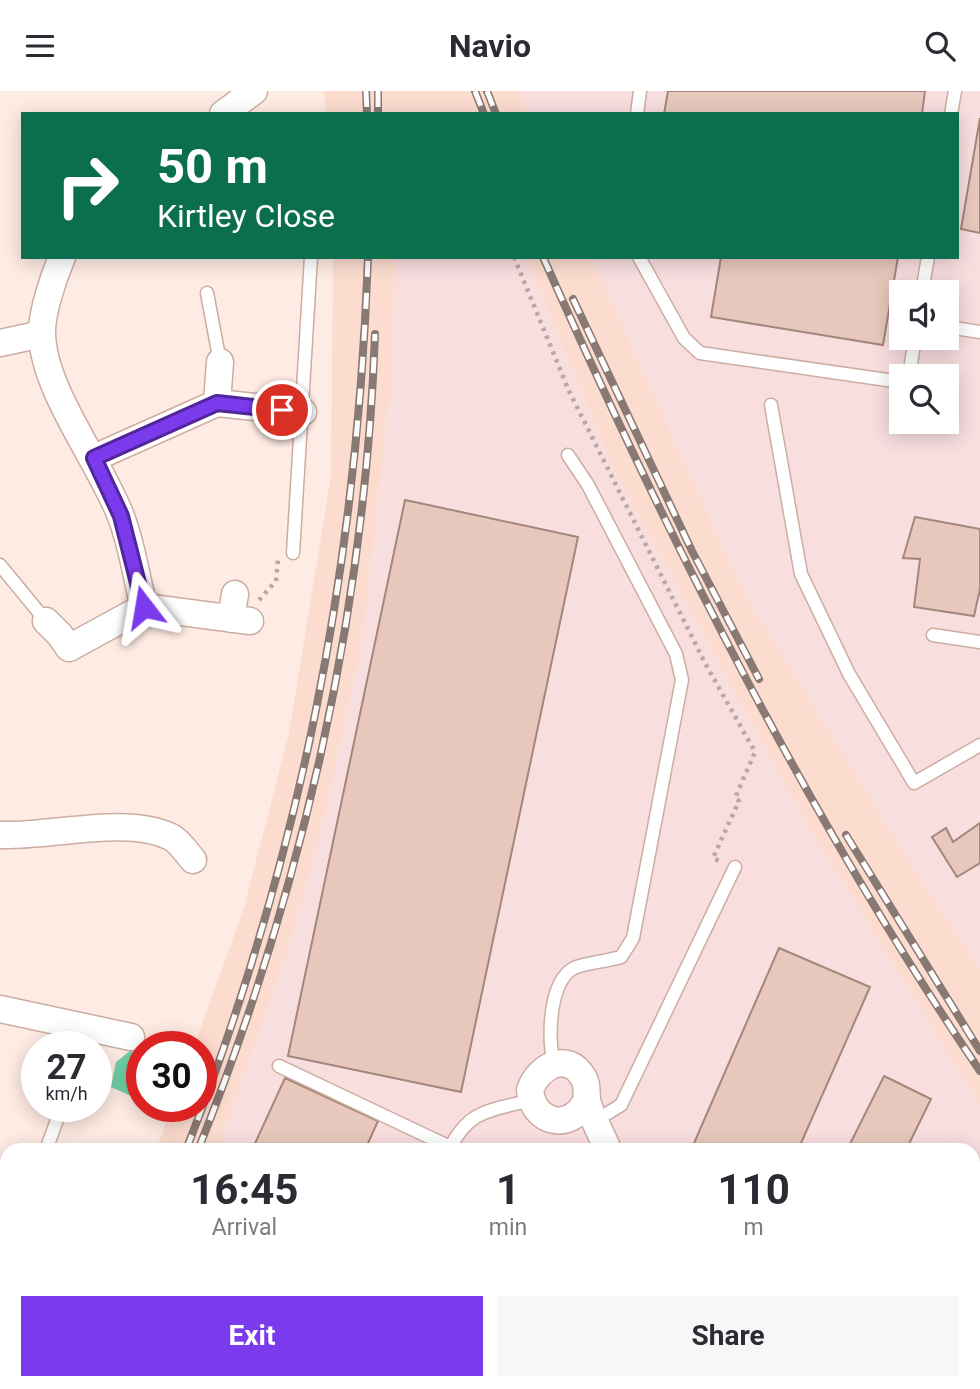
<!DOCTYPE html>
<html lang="en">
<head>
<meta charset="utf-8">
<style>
  :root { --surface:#fff; --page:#f7f7f7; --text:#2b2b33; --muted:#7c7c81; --accent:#7c3aed }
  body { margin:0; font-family:Roboto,sans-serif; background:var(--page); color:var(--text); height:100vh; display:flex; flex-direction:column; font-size:26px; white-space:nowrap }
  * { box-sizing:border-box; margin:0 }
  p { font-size:23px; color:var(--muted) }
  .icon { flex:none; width:38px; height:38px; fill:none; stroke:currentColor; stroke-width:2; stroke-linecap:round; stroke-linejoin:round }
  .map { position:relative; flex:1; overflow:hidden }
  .side { position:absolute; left:0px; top:1052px; width:980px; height:247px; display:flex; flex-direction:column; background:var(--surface); border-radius:21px 21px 0 0; box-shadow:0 4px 18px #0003 }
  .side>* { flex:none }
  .top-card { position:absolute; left:21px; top:21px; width:938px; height:147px; border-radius:0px; box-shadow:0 4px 18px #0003; background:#0b6e4f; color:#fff; overflow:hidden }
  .fabs { position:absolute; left:889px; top:189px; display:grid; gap:14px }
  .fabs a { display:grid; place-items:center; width:70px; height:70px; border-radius:0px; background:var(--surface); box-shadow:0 4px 18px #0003; font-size:35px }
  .speed { position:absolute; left:21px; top:940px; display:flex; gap:14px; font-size:35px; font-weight:700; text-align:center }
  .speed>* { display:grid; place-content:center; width:91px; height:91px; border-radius:50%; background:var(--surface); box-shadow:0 4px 18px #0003; line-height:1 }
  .speed small { font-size:18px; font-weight:400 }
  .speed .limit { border:10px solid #d22; background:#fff; color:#111 }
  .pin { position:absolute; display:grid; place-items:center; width:60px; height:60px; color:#fff; margin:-30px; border:4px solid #fff; border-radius:50%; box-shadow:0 2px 7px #0007 }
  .me { position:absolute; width:77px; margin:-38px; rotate:346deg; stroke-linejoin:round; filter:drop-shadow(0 0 5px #0008) }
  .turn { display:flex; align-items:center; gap:24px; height:147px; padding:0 21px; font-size:32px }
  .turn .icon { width:91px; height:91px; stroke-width:2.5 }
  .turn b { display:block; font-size:49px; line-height:60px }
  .eta { display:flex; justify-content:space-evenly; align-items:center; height:119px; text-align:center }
  .eta b { font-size:42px; font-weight:700; line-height:49px }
  .cta { display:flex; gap:14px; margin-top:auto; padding:14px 21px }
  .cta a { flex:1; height:80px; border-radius:0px; background:var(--accent); color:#fff; font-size:28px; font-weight:700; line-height:80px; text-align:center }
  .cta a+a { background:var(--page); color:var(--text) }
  header { display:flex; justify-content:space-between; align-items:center; height:91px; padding:0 21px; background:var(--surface); font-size:32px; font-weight:700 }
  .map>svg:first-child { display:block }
  .industrial { fill:#f9dee0; fill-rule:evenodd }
  .built { fill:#fcdccf }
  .green { fill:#71d2a9 }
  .building { fill:#e8c8bc; stroke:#a4867b; stroke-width:2 }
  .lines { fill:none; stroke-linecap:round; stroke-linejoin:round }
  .service-casing { stroke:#ccada1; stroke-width:15 }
  .minor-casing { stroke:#ccada1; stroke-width:29 }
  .path { stroke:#b9a9a2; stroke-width:4.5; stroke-dasharray:3.5 5; stroke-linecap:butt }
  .service { stroke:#fff; stroke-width:12 }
  .minor { stroke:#fff; stroke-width:26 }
  .rail-casing { stroke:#887973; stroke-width:8 }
  .rail { stroke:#fdfdfd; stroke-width:5; stroke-dasharray:16; stroke-linecap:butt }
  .route-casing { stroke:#51269a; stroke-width:18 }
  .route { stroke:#7c3aed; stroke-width:12 }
</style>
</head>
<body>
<header><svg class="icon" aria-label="menu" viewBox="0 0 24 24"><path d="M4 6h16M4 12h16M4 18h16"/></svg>Navio<svg class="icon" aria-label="search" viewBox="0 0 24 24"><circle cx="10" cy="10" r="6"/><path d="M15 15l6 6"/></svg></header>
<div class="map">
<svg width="980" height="1298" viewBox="0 0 980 1298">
  <rect width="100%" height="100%" fill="#feebe3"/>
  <path class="industrial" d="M520,0h460v878l-51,-76 -186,-302 -152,-334h366v-143h-429zM901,201h46v46h-46zM901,285h46v46h-46z
    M396,166h130l87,211 191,351 176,286v284h-868l3,-6h858v-233h-755l71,-204 33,-119 40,-183 30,-267z"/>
  <path class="built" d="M324,0h196l8,23h-202z
    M333,166h63l-4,120 -30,267 -40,183 -33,119 -71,204h-62l16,-44h29v-59l-7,-1 50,-138 45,-175 42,-257z
    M526,166h65l152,334 186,302 51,76v136l-176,-286 -191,-351z
    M56,1292h59l-3,6h-59z"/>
  <path class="green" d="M130,960l12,3v47l-31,-14 5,-25z
    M0,1138l7,2v152h49l-3,6h-53z"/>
  <path class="building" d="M668,0h257l-3,23h-258z
    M980,27v115l-19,-4z
    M721,166h177l-15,88 -172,-28z
    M405,409l173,37 -117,555 -173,-36z
    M915,426l65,12v60l-6,27 -60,-9 6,-48 -17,-1z
    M980,732v40l-23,14 -25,-40 14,-9 7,14z
    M779,857l91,39 -72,163h-107z
    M884,985l47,23 -25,51h-59z
    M285,987l93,43 -13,29h-113z
    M980,1259v39h-19l3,-6h9v-19z
    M145,1292h112l-3,6h-112z
    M432,1292h111l-3,6h-111z
    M619,1292h27l-20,6h-5z
    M731,1292h58l-3,6h-47z"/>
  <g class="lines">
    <defs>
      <path id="service" d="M637,23l3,-23
        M951,23l4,-23
        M639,166l45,81 16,15 201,29
        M922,201l6,-35
        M207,202l13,69
        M948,236l32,5
        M909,285l6,-38
        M771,314l30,169 48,100 65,109 66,-38
        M293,462l18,-296
        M0,474l46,56
        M933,544l47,7
        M554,973c-6,-25 -6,-82 20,-96 10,-5 34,-7 47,-11l12,-19 49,-258 -6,-26 -88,-169 -20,-30
        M279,975l171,81
        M595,1030l26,-16 114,-238
        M46,1059l16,-44
        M449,1059c20,-41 41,-39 82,-50
        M973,1107l2,-5
        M337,1298l3,-6
        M886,1298l3,-6"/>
      <path id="minor" d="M223,23l31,-23
        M62,166c-8,19 -21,57 -20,77 1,55 57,127 78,180 12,29 16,63 24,93l106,14
        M0,252l42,-9
        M217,312l3,-41
        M94,367l123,-55 86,9
        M231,528l4,-25
        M46,530l14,14 9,13 75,-41
        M0,744c50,2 127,-20 171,2 8,4 16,16 22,23
        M0,918l131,28
        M586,1010c-15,31 -53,23 -56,-11 8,-23 37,-40 53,-13 6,9 2,18 5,27 5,16 14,31 20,46
        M691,1292l3,6"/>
    </defs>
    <use href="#service" class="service-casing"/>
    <use href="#minor" class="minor-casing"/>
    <path class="path" d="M514,166l55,134 136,272 50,89 -20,46 4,3 -26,57 8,4
      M259,509l17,-19 2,-22"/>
    <use href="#service" class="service"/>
    <use href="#minor" class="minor"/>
    <defs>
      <path id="rail" d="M366,0l1,23
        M378,0v23
        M475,0l9,23
        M487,0l9,23
        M543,166c125,281 264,559 437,814
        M573,208l119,252 67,128
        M846,744l134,216
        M186,1059c114,-290 171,-582 182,-893
        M198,1059c104,-259 167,-537 177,-816
        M79,1298l3,-6
        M91,1298l3,-6"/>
    </defs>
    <use href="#rail" class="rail-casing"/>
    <use href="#rail" class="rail"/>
  </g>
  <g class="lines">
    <defs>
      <path id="route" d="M144,516l-23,-91 -27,-58 123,-55 65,7"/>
    </defs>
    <use href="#route" class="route-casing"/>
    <use href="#route" class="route"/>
  </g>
</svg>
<div class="fabs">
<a><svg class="icon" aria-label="sound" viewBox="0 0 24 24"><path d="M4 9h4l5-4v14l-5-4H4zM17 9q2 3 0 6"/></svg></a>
<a><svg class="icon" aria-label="search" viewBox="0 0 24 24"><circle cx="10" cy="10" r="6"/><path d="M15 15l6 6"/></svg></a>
</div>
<div class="speed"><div>27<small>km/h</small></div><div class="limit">30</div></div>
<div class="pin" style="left:282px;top:319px;background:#d93025"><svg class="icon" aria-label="arrive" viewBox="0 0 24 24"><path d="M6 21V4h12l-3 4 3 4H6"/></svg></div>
<svg class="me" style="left:144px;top:516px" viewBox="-20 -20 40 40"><path d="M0-17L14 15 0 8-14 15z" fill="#7c3aed" stroke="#fff" stroke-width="4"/></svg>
<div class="top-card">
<div class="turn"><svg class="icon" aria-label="right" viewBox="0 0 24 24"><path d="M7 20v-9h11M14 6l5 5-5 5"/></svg><div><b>50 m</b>Kirtley Close</div></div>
</div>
<section class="side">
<div class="eta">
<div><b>16:45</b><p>Arrival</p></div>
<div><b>1</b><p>min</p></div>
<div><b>110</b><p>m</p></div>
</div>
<div class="cta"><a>Exit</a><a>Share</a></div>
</section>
</div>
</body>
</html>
